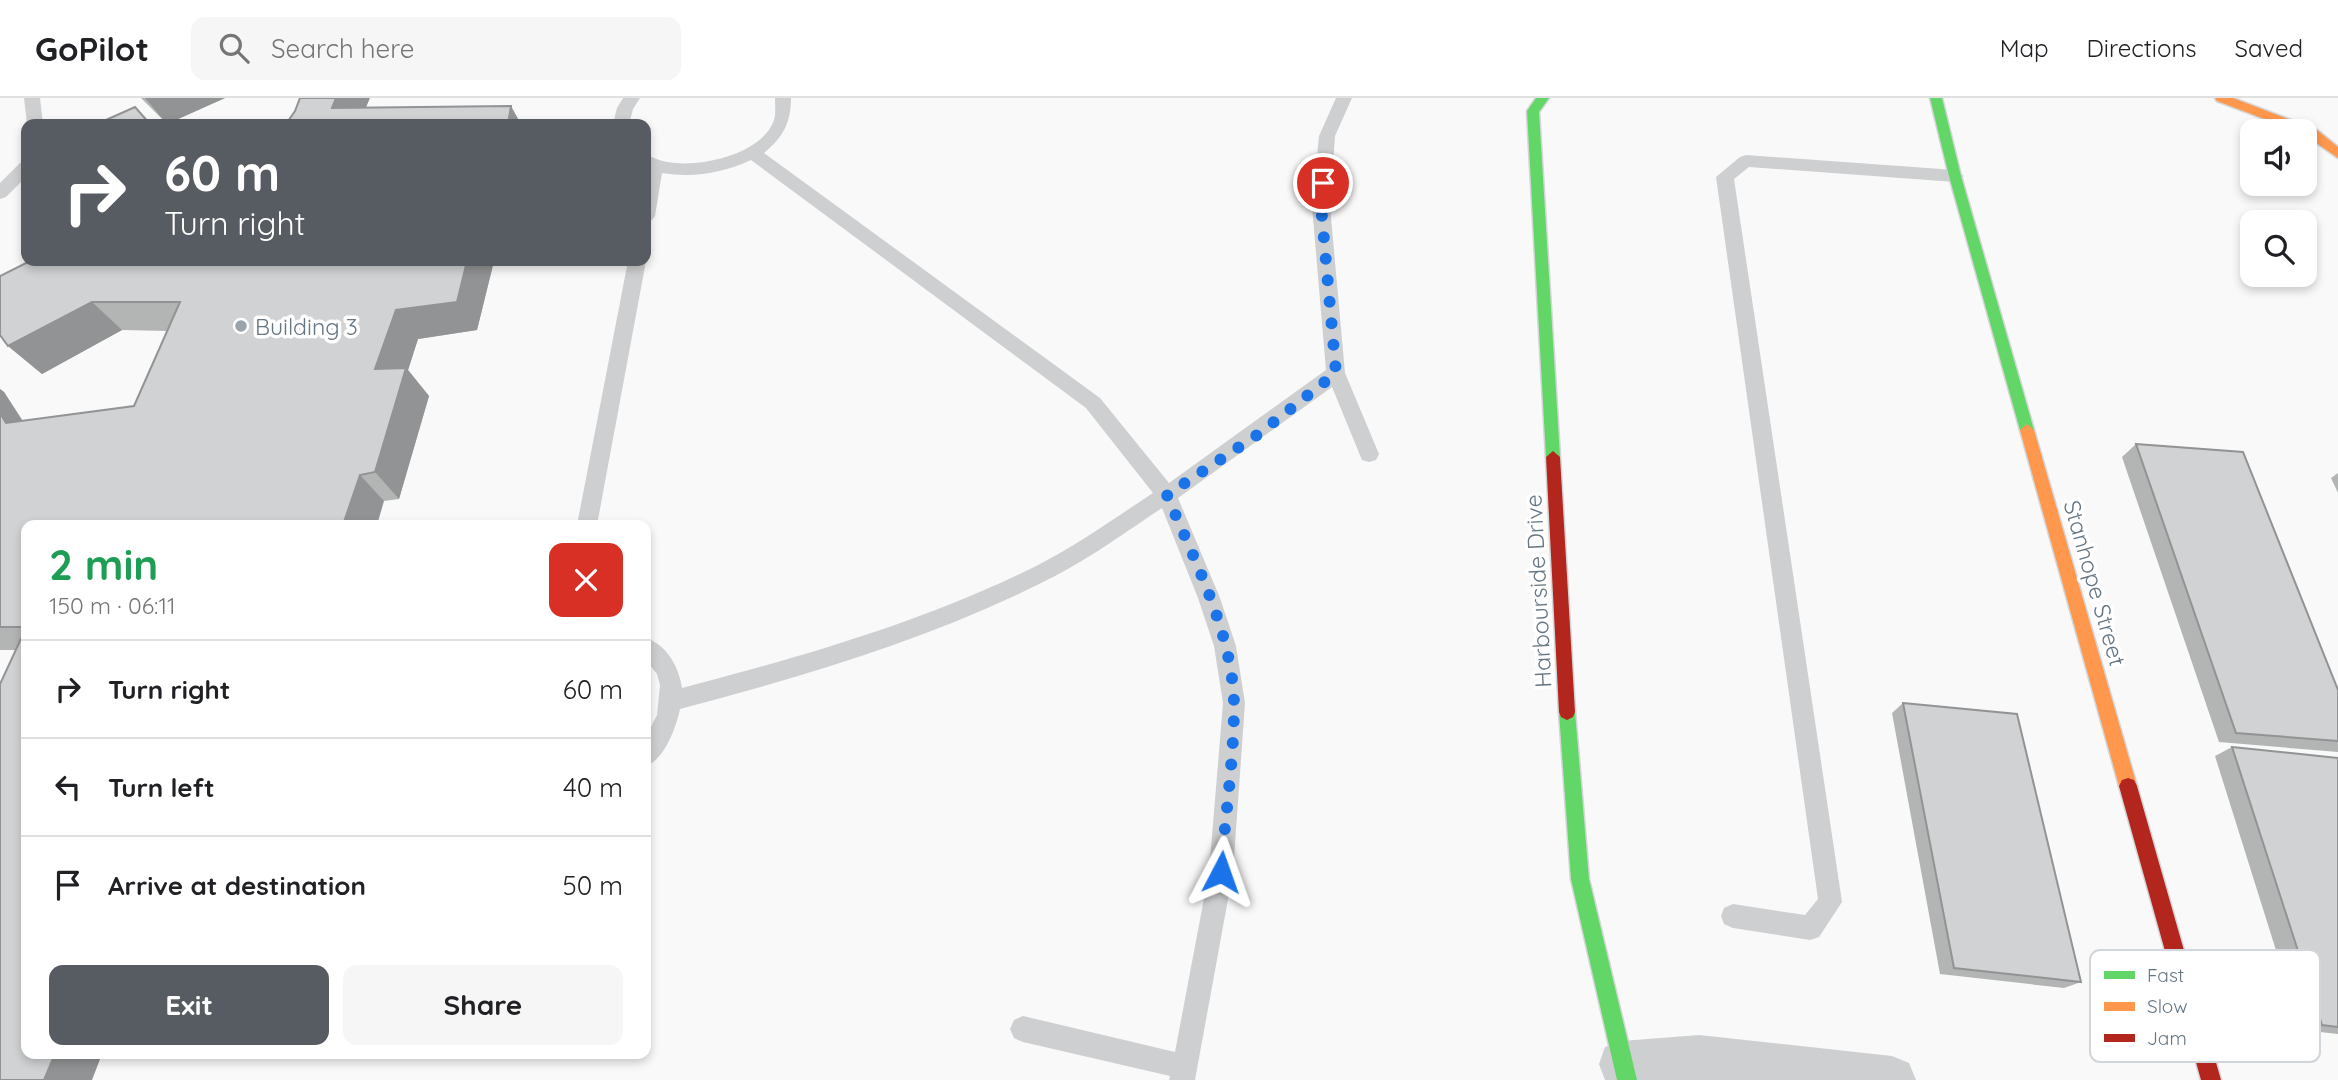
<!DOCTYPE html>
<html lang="en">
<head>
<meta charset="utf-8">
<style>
  :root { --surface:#fff; --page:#f6f6f6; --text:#202124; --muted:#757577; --line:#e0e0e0; --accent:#565c61 }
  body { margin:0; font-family:Quicksand,sans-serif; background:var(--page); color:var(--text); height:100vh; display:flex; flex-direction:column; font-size:26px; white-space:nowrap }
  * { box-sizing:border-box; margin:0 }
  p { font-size:23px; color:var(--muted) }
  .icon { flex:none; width:38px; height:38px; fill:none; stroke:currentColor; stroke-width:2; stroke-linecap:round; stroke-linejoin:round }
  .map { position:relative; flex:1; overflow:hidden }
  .panel { position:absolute; left:21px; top:422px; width:630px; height:539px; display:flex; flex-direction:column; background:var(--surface); border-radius:14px; box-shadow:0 4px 10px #0003 }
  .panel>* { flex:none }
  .guide { position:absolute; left:21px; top:21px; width:630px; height:147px; border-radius:14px; box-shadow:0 4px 10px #0003; background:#565c61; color:#fff; overflow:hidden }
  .controls { position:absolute; left:2240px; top:21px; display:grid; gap:14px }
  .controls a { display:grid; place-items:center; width:77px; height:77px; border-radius:14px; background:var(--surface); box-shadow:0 4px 10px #0003; font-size:35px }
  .pin { position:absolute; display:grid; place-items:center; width:60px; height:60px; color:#fff; margin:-30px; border:4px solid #fff; border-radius:50%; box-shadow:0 2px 7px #0007 }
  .me { position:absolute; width:77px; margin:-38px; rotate:4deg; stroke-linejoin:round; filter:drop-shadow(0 0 5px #0008) }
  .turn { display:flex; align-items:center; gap:24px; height:147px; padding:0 28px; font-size:32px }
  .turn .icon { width:91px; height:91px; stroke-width:2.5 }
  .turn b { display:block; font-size:49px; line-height:60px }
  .round { display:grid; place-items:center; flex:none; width:74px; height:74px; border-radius:14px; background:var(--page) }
  .head { display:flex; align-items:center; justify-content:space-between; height:119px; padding:0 28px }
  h1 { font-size:42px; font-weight:700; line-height:52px; color:#1e9e55 }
  .primary-button { display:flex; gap:14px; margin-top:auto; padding:14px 28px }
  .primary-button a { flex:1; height:80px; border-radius:14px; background:var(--accent); color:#fff; font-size:28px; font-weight:700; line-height:80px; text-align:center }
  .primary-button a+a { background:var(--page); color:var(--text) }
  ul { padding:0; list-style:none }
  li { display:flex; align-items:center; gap:21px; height:98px; padding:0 28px; border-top:2px solid var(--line) }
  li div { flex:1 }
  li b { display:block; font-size:26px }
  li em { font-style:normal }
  header { display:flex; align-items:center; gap:42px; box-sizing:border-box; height:98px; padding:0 35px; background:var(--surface); border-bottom:2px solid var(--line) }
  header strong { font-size:33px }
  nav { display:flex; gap:38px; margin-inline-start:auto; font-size:24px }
  .search { width:490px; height:63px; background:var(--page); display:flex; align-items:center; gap:18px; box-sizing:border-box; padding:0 24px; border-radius:14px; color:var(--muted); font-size:26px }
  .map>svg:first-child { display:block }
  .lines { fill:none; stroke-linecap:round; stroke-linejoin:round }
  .fast-casing { stroke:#d5d6d7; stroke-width:3 }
  .slow-casing { stroke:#d5d6d7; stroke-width:3 }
  .jam-casing { stroke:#d5d6d7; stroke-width:3 }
  .lane { fill:#cecfd0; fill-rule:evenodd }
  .street { fill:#cecfd0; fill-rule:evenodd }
  .fast { fill:#63d668; fill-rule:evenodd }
  .slow { fill:#ff974d; fill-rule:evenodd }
  .jam { fill:#b3261e; fill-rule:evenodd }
  .wall { fill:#b3b5b5 }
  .shaded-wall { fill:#929394 }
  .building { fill:#d0d2d3; stroke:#929394; stroke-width:2 }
  .route { stroke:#1a73e8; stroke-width:12; stroke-dasharray:0 21.6 }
  .poi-dot { fill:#99a4ac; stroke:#fff; stroke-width:2.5 }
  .labels { text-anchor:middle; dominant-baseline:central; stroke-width:7; stroke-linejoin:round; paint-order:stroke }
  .poi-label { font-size:23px; fill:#657683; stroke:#fff; text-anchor:start }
  .street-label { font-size:23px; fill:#657683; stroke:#fff }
  .key { fill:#fff; stroke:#d1d6da; stroke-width:2 }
  .key-label { font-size:19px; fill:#657683 }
</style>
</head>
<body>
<header>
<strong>GoPilot</strong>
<div class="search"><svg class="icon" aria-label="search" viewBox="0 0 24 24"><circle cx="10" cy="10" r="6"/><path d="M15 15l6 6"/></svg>Search here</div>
<nav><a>Map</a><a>Directions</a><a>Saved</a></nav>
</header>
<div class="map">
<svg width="2338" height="982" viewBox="0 0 2338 982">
  <rect width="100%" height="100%" fill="#f9f9f9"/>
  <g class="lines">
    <defs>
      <path id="fast" d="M1536,0h13l-10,14 21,345 -7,6 -7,-6 -19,-346z
        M1930,0h12l19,78 73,254 -7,6 -7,-6 -71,-254z
        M1567,606l6,3 2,5 14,167 48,201h-20l-46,-201 -12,-167 2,-5z"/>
      <path id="slow" d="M2215,0h18l84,32 21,17v11l-33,-23v-4h-9l-79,-30z
        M2027,326l7,6 103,356 -3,6 -6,2 -6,-2 -3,-6 -99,-356z"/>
      <path id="jam" d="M1553,353l7,6 15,255 -2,5 -6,3 -6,-3 -2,-5 -13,-255z
        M2128,680l6,2 3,6 84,294h-20l-82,-294 3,-6z"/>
    </defs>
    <use href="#fast" class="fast-casing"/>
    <use href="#slow" class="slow-casing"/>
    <use href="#jam" class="jam-casing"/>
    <path class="lane" d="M24,0h16l3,26h-16z
      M623,0h17l-7,11 -4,15h-16l4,-16z
      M775,0h16c0,25 -8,39 -27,55l336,245 69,85 157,-113 -14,-164 7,-70 17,-38h16l-17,38 -5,70 15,167 34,81 -3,6 -7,2 -7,-2 -30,-73 -154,111 42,100 16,48 9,57 -12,169 -38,208h-26l1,-4 -147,-34 -9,-4 -4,-9 4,-9 9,-4 152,36 34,-180 14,-169 -9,-57 -16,-48 -36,-90c-35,23 -70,49 -107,68 -118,61 -247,99 -375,133 -4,19 -16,51 -34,57v-29l11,-22 3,-30 -3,-11 -11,-14v-22c21,7 33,29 36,50 122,-32 245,-67 358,-124 39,-20 76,-47 113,-71l-67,-85 -335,-248c-28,13 -58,18 -89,13l-7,43 -3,4 -6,2v-67c7,2 14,6 21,7 32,6 95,-7 107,-42 2,-6 1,-15 1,-22z
      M1746,57l209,15 9,6 -9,6 -206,-15 -15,12 108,723 -23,35 -9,3 -77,-12 -9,-4 -3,-8 3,-8 9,-4 72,11 13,-16 -102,-722 24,-20z
      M26,63v16l-20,20 -6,2v-16l20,-20z
      M628,163h18l-49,264h-20z"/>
    <path class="street" d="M1699,937l193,21 17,7 7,17h-311l-6,-16 6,-17 17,-6z"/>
    <use href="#fast" class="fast"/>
    <use href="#slow" class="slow"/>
    <use href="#jam" class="jam"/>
  </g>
  <path class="wall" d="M141,0h84l-58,26z
    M30,163h464l-17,69 -59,9 -10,31 21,26 -30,103 -15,2 -358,24v529l-10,-404h-16v-261l4,3 19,29 111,-15 34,-75 -46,-1 -80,44 -34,-28z
    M2136,346l202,246v62l-119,-10 -97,-285z
    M2338,375v20l-7,-15z
    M1903,605l178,279 -17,6 -124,-14 -48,-261z
    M2232,649l106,11v276l-37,-4 -86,-274z"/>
  <path class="shaded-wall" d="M145,0h80l-58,26z
    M336,0h34l-11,26 -27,-16z
    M511,8l10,18h-13z
    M467,163h27l-17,69 -59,9 -10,31 21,26 -30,103 -24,-27v-103l21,-59z
    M92,204l30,28 -80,44 -34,-28z
    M0,291l4,3 37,58 -35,-27 -6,-10z
    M360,377l24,26 -7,24h-26l-6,-6z
    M55,956h47l-10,26h-48z"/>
  <path class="building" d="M300,0h36l-4,10 179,-2 -3,18h-222l9,-13z
    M135,9l15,17h-53z
    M30,163h437l-10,41 -61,8 -21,59 31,-1 -31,104 -15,3 -15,44 20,1 -1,5h-338v102h-26v-214l6,10 128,-17 46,-104h-88l-84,44 -8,-11v-59z
    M2136,346l107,8 95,238v51l-102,-8z
    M26,530v426h29l-11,26h-44v-396z
    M1903,605l114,11 64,268 -127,-14z
    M2232,649l106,11v269l-16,-2z"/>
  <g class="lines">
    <path class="route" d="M1221,774c4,-55 13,-112 13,-167 -1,-72 -40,-145 -67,-210l93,-62 76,-60 -15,-167 2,-23"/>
  </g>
  <circle class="poi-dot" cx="241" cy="228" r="7"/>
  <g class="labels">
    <g class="poi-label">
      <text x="255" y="228">Building 3</text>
    </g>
    <g class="street-label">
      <text transform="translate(2095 485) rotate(74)">Stanhope Street</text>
      <text transform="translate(1538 493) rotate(-93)">Harbourside Drive</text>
    </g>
  </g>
  <rect x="2090" y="852" width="230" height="112" rx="10" class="key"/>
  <rect x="2104" y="873" width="31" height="8" fill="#63d668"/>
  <rect x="2104" y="904" width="31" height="9" fill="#ff974d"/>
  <rect x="2104" y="936" width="31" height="8" fill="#b3261e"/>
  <g class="key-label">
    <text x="2147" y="884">Fast</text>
    <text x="2147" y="915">Slow</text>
    <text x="2147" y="947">Jam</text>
  </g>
</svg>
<div class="controls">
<a><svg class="icon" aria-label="sound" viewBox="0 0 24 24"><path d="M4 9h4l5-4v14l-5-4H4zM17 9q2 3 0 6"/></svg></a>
<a><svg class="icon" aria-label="search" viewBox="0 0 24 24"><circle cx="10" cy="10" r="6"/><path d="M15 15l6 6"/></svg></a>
</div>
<div class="pin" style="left:1323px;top:85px;background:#d93025"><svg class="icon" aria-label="arrive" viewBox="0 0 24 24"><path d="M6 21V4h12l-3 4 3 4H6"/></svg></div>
<svg class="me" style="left:1221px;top:774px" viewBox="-20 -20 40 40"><path d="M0-17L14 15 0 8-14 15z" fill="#1a73e8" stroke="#fff" stroke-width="4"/></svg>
<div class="guide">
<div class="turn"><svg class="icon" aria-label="right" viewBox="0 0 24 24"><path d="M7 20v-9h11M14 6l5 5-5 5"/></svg><div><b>60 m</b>Turn right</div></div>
</div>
<section class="panel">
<div class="head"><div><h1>2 min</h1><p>150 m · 06:11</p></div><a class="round" style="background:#d93025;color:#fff"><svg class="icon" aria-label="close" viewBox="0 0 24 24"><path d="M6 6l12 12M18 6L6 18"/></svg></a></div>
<ul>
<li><svg class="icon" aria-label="right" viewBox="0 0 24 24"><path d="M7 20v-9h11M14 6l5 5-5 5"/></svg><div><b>Turn right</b></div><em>60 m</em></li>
<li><svg class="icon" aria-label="left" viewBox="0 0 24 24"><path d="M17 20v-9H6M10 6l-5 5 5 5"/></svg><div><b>Turn left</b></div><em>40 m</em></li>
<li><svg class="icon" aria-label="arrive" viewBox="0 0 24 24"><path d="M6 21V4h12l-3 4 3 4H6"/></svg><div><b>Arrive at destination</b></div><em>50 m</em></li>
</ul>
<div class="primary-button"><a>Exit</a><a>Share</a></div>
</section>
</div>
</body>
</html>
